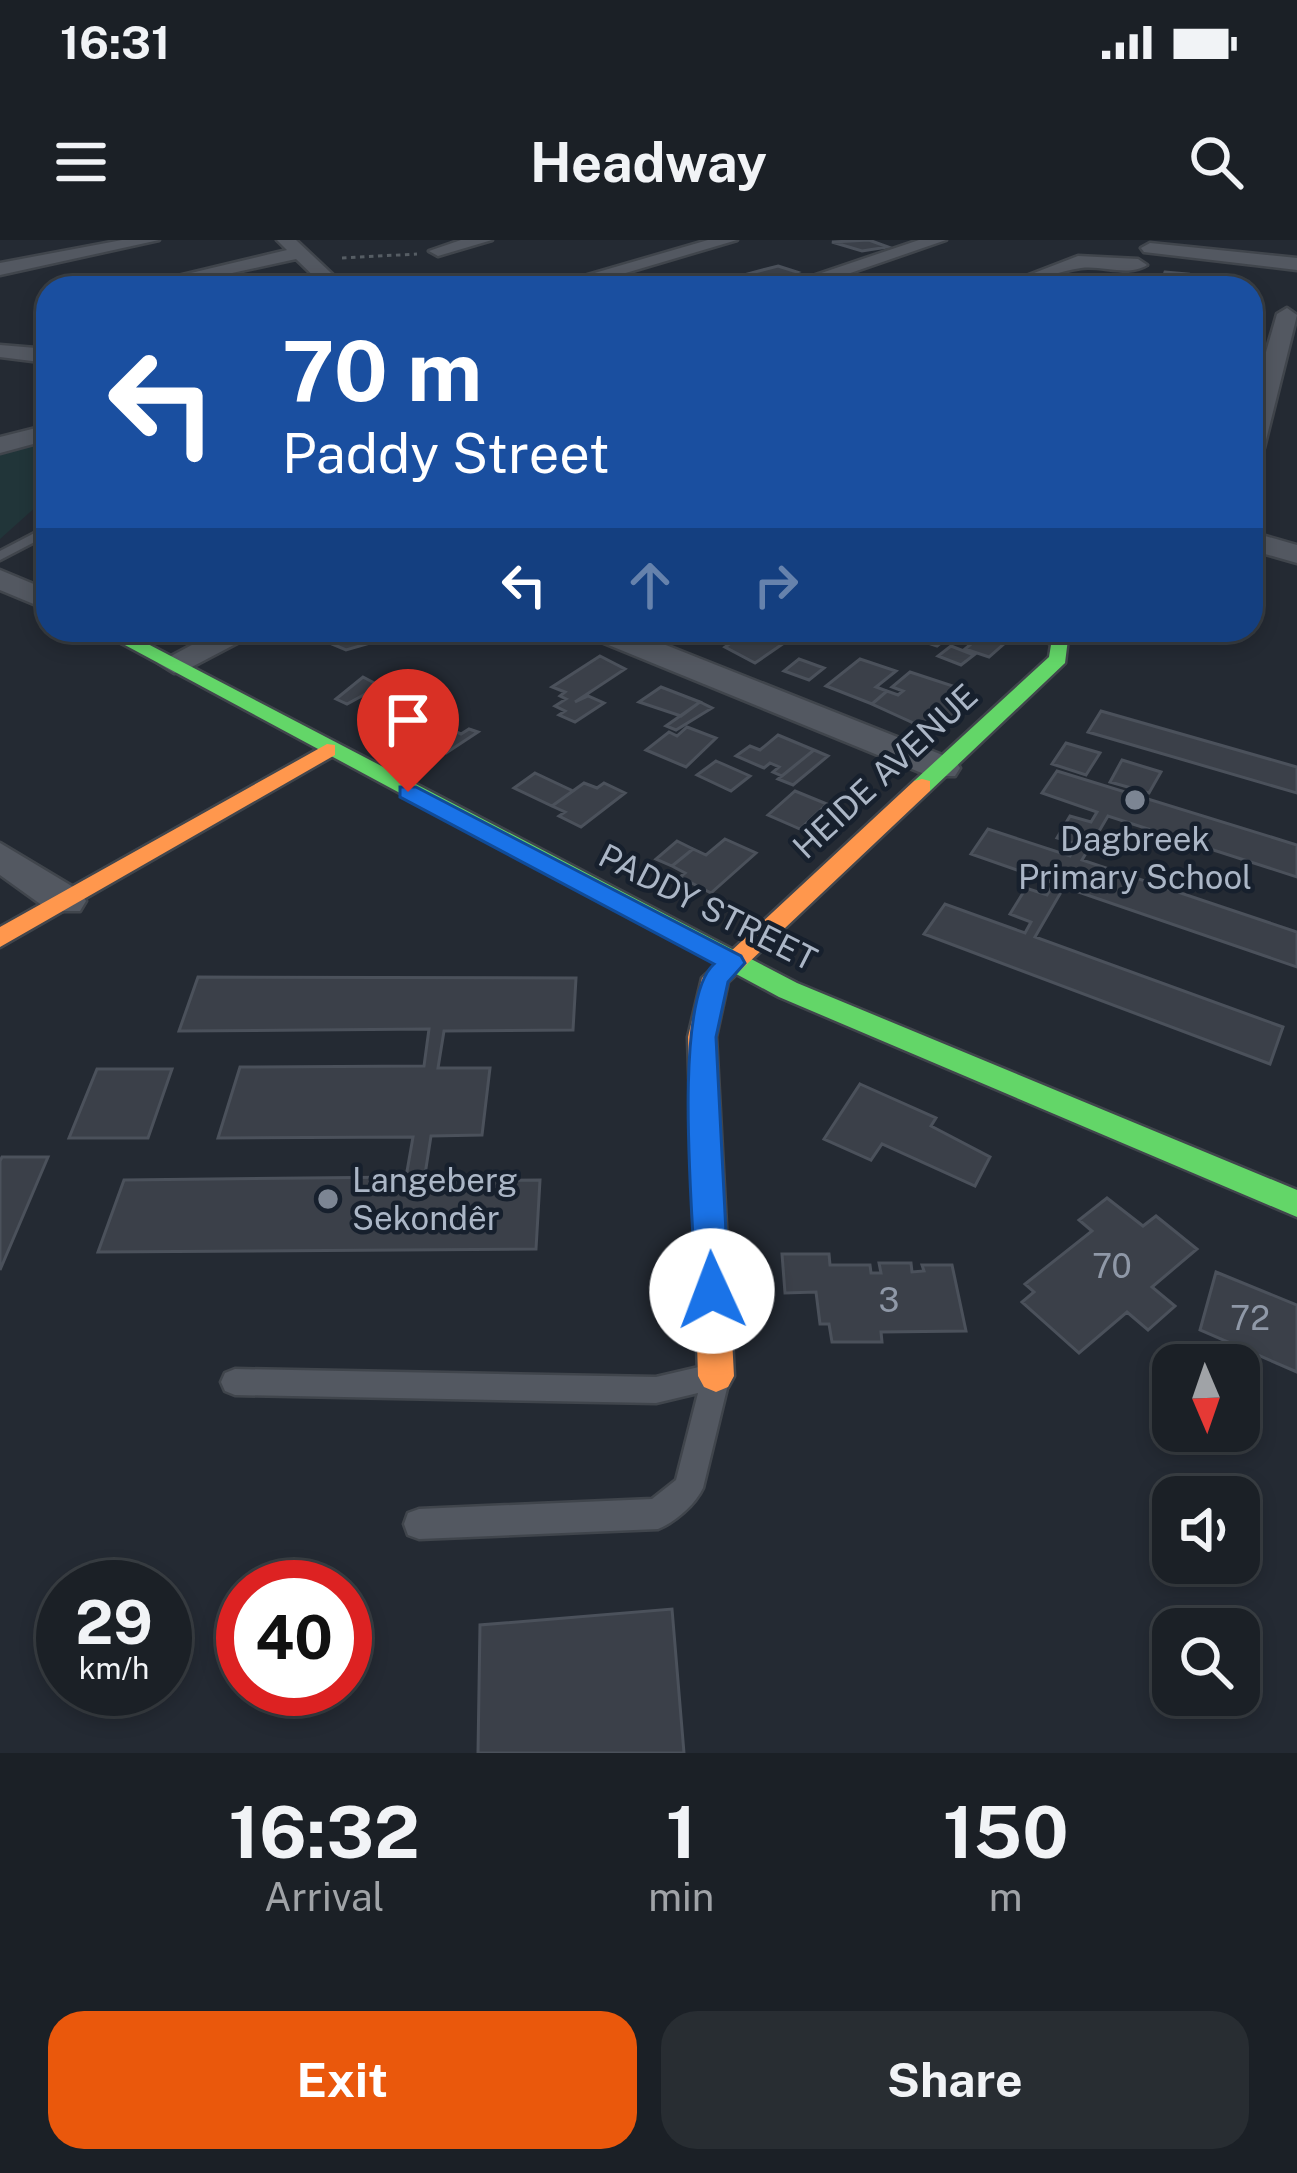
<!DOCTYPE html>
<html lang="en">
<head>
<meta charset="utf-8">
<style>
  :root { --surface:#1b2026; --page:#282d32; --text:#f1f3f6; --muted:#a0a3a7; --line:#393e43; --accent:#ea580c }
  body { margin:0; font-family:"Public Sans",sans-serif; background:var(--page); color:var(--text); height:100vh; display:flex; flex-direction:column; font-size:45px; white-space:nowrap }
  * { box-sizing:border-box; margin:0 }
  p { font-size:39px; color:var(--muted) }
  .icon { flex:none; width:66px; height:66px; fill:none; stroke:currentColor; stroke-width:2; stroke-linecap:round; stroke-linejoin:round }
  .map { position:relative; height:1513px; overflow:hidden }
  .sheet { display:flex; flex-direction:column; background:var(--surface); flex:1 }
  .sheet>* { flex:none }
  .banner { position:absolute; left:36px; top:36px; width:1227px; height:366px; border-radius:36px; box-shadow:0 6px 18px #0003,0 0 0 3px var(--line); background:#1a4fa0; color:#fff; overflow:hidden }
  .needle { width:78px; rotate:178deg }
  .controls { position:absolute; left:1152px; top:1104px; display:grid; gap:24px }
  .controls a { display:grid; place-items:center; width:108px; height:108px; border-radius:24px; background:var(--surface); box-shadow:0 6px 18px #0003,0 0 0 3px var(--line); font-size:60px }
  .speed { position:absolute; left:36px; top:1320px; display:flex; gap:24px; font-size:60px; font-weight:700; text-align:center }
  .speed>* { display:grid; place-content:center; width:156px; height:156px; border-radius:50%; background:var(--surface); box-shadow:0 6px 18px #0003,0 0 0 3px var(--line); line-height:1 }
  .speed small { font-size:30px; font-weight:400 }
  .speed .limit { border:18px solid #d22; background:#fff; color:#111 }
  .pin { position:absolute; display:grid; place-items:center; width:102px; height:102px; color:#fff; margin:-123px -51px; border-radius:50% 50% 50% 0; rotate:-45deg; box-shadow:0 0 12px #0007 }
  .pin .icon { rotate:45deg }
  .me { position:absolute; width:132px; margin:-66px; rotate:358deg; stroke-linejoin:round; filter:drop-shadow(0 0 9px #0008) }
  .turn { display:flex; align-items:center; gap:42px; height:252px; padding:0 48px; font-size:54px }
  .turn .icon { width:156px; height:156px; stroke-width:2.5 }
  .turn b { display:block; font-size:84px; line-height:102px }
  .lanes { display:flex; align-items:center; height:114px; padding:0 48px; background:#0003; justify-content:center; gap:60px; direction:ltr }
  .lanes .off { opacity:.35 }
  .eta { display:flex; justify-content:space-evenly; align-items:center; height:204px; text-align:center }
  .eta b { font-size:72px; font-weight:700; line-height:84px }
  .cta { display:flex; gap:24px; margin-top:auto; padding:24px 48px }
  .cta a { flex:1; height:138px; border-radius:36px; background:var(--accent); color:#fff; font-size:48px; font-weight:700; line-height:138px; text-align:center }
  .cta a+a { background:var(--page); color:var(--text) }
  .status { display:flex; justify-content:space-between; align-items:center; height:84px; padding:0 60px; background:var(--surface); direction:ltr }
  .status svg { height:33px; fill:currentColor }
  header { display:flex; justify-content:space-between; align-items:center; height:156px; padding:0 48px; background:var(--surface); font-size:54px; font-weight:700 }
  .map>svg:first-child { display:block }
  .green { fill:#213539 }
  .building { fill:#3b4049; stroke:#4b515b; stroke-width:3 }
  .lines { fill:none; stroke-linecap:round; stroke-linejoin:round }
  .lane-casing { stroke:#40454c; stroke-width:5 }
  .street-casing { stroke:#40454c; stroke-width:5 }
  .fast-casing { stroke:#40454c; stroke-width:5 }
  .slow-casing { stroke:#40454c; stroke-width:5 }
  .path { stroke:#565d64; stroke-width:3; stroke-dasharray:4.5 4.5; stroke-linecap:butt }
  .lane { fill:#535861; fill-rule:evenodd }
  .street { fill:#535861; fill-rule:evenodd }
  .fast { fill:#63d668; fill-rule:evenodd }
  .slow { fill:#ff974d; fill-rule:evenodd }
  .route { fill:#1a73e8; stroke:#114b97; stroke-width:3 }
  .poi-dot { fill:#7c8593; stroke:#17202d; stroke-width:4.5 }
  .labels { text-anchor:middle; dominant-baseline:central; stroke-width:9; stroke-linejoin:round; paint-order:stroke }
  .street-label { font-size:33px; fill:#abb6c6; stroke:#17202d }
  .poi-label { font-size:33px; fill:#abb6c6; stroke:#17202d }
  .near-number-label { font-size:33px; fill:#8f98a7 }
</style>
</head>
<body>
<div class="status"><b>16:31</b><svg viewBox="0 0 49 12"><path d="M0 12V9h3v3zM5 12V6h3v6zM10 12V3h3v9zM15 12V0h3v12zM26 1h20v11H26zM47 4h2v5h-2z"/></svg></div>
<header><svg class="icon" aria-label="menu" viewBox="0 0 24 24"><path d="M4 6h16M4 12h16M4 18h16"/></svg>Headway<svg class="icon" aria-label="search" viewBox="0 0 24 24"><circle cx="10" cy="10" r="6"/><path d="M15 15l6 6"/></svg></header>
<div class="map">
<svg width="1297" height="1513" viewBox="0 0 1297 1513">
  <rect width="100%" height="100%" fill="#242a33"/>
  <path class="green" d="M48,200v56l-48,43v-85z"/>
  <path class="building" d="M869,0l19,7 -26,4 -30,-9z
    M778,26l19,6 -23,8 -23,-7z
    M1165,32l23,2 -6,14 -22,-1z
    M340,390h29l15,9 -38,11 -14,-6 16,-9z
    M750,390l22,9 15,2 -32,22 -30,-16z
    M901,390h63l-11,9 -16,-5 9,5 -9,7 -39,-13z
    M983,394l23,8 -17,15 -24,-8z
    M951,406l23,9 -13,10 -23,-9z
    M600,416l25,13 -50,33 13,-6 16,7 -29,19 -16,-7 6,-4 -10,-5 11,-7 -6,-3 5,-4 -13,-5z
    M799,419l25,9 -15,12 -25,-9z
    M860,419l36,12 -20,16 11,4 -15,13 -46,-18z
    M910,432l49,16 -13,11 21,8 -16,14 -18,-7 -13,12 -48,-22 15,-13 11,4 5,-4 -11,-4z
    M363,437l17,9 -33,18 -11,-5z
    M661,447l39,15 -19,14 -42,-14z
    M700,462l12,6 -36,22 -10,-4z
    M1101,471l196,56v26l-209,-61z
    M440,485l21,9 8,-5 9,3 -32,21 -29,-14z
    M687,487l29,11 -30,29 -40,-17 23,-18 8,4z
    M778,495l36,15 -32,26 -9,-4 6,-5 -9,-4 -6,5 -28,-12 14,-10 10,4z
    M1066,503l34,10 -14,22 -34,-11z
    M814,510l14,6 -35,29 -15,-6z
    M1122,520l39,12 -12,21 -39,-11z
    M716,521l34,15 -19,15 -34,-16z
    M1057,531l240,74v32l-189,-61 -26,44 215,72v35l-233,-80 -29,50 248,90 -13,37 -346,-130 21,-30 80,29 6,-11 -21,-8 16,-26 21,7 7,-12 -83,-29 17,-25 82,27 6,-12 -19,-6 13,-22 21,6 6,-10 -55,-19z
    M535,533l38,18 -21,15 -38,-18z
    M584,543l13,5 7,-5 21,10 -44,34 -22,-11 6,-4 -13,-6z
    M795,551l32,13 -27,25 -32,-14z
    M725,599l31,14 -45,40 -31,-16 5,-4 -13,-7 21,-17 13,6z
    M677,601l16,8 -21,17 -16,-7z
    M198,737l378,1 -3,52 -129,1 -6,37h52l-8,67 -51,1 -7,45 116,-1 -4,69 -438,3 26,-72 282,-3 7,-40 -195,1 22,-71 184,-1 5,-37 -250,2z
    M97,829h75l-24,69h-79z
    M860,844l76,34 -5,8 59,31 -15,29 -93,-42 -11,16 -47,-21z
    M2,917h46l-48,113v-109z
    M1107,958l36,28 13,-10 41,33 -45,38 23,19 -27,24 -21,-18 -48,41 -57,-51 12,-10 -9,-8 67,-53 -13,-11z
    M782,1014h47l1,11h40l1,8h10l-2,-10h32l1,9 12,-1 -2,-6h30l14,66 -85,1 1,10h-50l-3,-18h-9l-4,-32 -31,1z
    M1216,1032l81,33v67l-97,-42z
    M672,1369l12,144h-206l2,-128z"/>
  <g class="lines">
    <defs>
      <path id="lane" d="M48,286v9l-48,25v-9z
        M716,1123l10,4 4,9 -27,112c-8,17 -28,34 -45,41l-239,10 -11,-4 -4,-11 4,-11 11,-4 233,-10 24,-19 22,-87 -42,10 -421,-8 -10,-4 -4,-9 4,-9 10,-4 421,8z"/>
      <path id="street" d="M122,0h37l-159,35v-12z
        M277,0h19l51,48h-21l-30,-29 -132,29h-36l159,-38z
        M461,0h31l-54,16 -9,-5z
        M708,0h29l-162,48h-32z
        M919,0h27l-139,48h-30z
        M1150,3l147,15v12l-153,-18 -3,-4z
        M1078,16l60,3 9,6c-18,12 -45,0 -66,3 -31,4 -54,20 -86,20z
        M1287,68l10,7 -33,133 -13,8v-52l26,-90z
        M0,105l48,4v14l-48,-6z
        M48,185v15l-48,13v-16z
        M1251,292l46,13v18l-46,-13z
        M0,330l48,20v20l-48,-20z
        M220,390h42l-76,40 -12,3 -16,-10z
        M584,390h44l327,130 5,8 -5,8h-26l-340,-139z
        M0,603l80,48 6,10 -6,10h-30l-50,-36z"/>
      <path id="fast" d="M97,390h24l676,353 500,207v27l-518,-220z
        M1034,390h22l12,9 -3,24 -135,128h-16v-10l135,-124 2,-12z"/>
      <path id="slow" d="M327,504l8,1v10l-335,192v-20z
        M922,539l8,2v10l-202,191 -12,55 18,339 -6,11 -12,5 -12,-5 -6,-11 -10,-339 14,-59 212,-197z"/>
    </defs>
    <use href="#lane" class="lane-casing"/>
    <use href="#street" class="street-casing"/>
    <use href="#fast" class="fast-casing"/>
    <use href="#slow" class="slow-casing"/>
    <path class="path" d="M342,18l75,-4
      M362,48l87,-6"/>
    <use href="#lane" class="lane"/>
    <use href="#street" class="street"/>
    <use href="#fast" class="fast"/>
    <use href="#slow" class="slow"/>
  </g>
  <path class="route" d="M400,547h16l325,169 4,7 -17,19 -12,55 13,254 -5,11 -12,4 -11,-4 -5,-11c-2,-62 -25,-289 18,-327l-314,-167z"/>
  <g class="poi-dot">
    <circle cx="1135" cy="560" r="12"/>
    <circle cx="328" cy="959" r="12"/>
  </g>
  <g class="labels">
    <g class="street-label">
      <text transform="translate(885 531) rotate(-43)">HEIDE AVENUE</text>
      <text transform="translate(708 667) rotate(27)">PADDY STREET</text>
    </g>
    <g class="poi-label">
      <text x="1135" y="599">Dagbreek<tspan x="1135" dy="38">Primary School</tspan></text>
      <text x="352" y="940" text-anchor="start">Langeberg<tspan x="352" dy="38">Sekondêr</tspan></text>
    </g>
    <g class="near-number-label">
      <text x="1112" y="1026">70</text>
      <text x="889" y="1060">3</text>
      <text x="1250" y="1078">72</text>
    </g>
  </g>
</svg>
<div class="controls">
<a><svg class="needle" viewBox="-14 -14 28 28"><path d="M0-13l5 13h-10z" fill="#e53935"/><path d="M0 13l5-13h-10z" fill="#a0a3a7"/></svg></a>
<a><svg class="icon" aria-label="sound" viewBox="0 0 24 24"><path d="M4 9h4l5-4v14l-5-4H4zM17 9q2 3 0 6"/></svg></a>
<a><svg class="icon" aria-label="search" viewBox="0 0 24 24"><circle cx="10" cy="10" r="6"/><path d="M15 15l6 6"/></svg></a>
</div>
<div class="speed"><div>29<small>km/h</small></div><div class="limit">40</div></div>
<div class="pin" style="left:408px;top:552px;background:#d93025"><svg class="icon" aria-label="arrive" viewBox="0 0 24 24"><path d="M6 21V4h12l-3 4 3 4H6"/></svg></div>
<svg class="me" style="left:712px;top:1051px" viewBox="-20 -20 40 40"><circle r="19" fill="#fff"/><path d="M0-13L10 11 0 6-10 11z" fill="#1a73e8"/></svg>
<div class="banner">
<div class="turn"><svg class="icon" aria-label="left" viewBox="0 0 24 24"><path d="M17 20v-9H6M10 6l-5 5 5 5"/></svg><div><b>70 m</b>Paddy Street</div></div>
<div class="lanes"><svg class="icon" aria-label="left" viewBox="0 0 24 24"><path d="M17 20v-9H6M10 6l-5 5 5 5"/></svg><svg class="icon off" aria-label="ahead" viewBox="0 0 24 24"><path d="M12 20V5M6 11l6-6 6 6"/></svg><svg class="icon off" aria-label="right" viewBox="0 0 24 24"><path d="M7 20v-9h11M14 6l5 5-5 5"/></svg></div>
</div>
</div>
<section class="sheet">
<div class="eta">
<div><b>16:32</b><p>Arrival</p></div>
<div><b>1</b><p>min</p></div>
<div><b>150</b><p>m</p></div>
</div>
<div class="cta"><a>Exit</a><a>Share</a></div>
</section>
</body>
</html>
